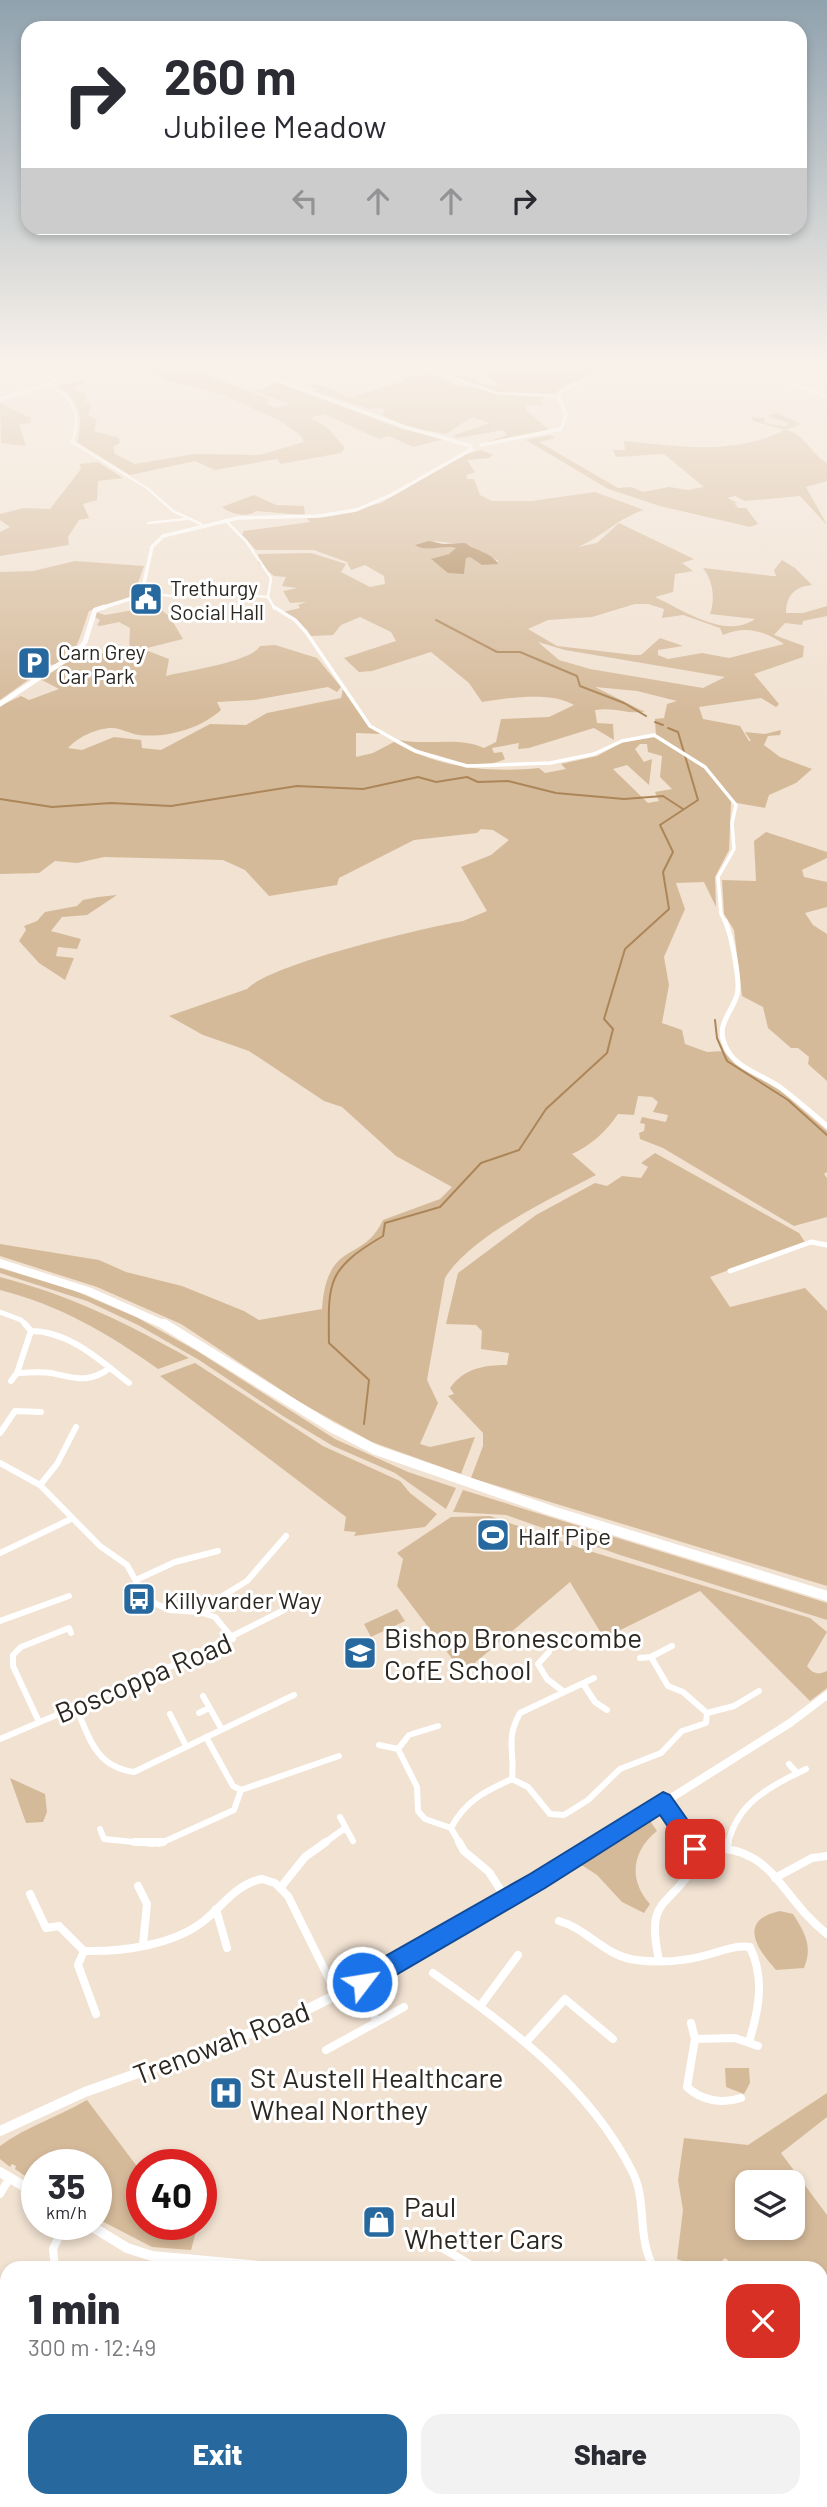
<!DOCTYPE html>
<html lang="en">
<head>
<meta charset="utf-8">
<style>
  :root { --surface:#fff; --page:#f2f2f3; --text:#2b2b33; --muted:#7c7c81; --accent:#27689e }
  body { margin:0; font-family:Barlow,sans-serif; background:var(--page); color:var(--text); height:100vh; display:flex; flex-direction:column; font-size:26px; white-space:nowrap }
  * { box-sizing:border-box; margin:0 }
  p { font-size:23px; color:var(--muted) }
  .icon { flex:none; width:38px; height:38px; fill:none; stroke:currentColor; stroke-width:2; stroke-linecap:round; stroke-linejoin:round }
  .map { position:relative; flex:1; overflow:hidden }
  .drawer { position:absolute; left:0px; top:2261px; width:828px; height:247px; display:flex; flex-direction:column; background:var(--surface); border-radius:21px 21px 0 0; box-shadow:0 4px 10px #0003 }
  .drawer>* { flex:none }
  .guide { position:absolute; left:21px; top:21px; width:786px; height:214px; border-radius:21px; box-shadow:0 4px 10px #0003; background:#fff; color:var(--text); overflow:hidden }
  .controls { position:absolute; left:735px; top:2170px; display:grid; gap:14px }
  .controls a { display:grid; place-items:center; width:70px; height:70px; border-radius:14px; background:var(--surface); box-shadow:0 4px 10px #0003; font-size:35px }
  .speed { position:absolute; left:21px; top:2149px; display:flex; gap:14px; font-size:35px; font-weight:700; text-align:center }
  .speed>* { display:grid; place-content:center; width:91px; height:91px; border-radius:50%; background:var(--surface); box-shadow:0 4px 10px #0003; line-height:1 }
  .speed small { font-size:18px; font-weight:400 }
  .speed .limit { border:10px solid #d22; background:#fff; color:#111 }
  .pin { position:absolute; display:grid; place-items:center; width:60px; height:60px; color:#fff; margin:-30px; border-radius:14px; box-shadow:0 4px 10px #0006 }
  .me { position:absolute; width:77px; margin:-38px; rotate:59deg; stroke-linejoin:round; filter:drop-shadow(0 0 5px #0008) }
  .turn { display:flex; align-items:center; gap:24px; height:147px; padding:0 28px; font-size:32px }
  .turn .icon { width:91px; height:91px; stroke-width:2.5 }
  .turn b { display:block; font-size:49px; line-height:60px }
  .lanes { display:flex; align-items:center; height:66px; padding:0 28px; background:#0003; justify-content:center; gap:35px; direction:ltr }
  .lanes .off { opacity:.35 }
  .round { display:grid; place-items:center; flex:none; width:74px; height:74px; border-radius:21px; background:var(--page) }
  .headline { display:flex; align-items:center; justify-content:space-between; height:119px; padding:0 28px }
  h1 { font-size:42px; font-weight:800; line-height:52px }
  .action { display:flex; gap:14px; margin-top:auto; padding:14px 28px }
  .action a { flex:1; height:80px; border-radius:21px; background:var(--accent); color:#fff; font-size:28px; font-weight:800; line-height:80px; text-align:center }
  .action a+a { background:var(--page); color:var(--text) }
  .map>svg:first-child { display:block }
  .green { fill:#d5ba9a; fill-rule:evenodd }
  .water { fill:#ac8658 }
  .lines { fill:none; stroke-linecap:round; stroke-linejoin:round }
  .stream { stroke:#ac8658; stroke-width:2 }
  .minor-far4 { stroke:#fff; stroke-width:2.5 }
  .minor-far3 { stroke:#fff; stroke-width:3.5 }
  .minor-far2 { stroke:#fff; stroke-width:5 }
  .minor-far1 { stroke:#fff; stroke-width:6 }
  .minor { stroke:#fff; stroke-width:8 }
  .tertiary-far3 { stroke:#fff; stroke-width:3.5 }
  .tertiary-far2 { stroke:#fff; stroke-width:5 }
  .tertiary-far1 { stroke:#fff; stroke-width:8 }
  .tertiary { stroke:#fff; stroke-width:10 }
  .trunk-far1 { stroke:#fff; stroke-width:8 }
  .trunk { stroke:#fff; stroke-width:10 }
  .route { fill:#1a73e8; stroke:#114b97; stroke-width:2 }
  .labels { text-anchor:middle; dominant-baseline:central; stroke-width:6; stroke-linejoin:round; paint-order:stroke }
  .far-poi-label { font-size:21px; fill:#2c2721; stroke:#fff; text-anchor:start }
  .poi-label { font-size:24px; fill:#2c2721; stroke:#fff; text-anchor:start }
  .near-poi-label { font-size:28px; fill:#2c2721; stroke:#fff; text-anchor:start }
  .near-street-label { font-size:28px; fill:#2c2721; stroke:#fff }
</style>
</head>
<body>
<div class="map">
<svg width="827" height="2507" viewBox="0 0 827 2507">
  <rect width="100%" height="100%" fill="#f1e2d2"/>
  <path class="green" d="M97,364h97l17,13 58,22 -3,4 9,5 15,-4 -39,-14h9l17,-8 125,47 42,10 -31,8 -24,-11 -10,3 -55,-25 -14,4 17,9 18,21 -4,5 -60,11 -4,-5 -62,11 -20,-9 -65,14 -53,-33c6,-22 4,-43 -18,-56l29,-7 -16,10 14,5 -1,7 6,4 -3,10 9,5 -3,11 25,7 1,5 -7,3 2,8 20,10 60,-10 65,1 44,-13 -4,-7 -18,-13 -56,-26 -61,-16 -22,-14h-17l-37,6z
    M389,364c7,0 16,-2 23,0 20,4 43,29 61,22l47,11 23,-1 1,3 -4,1 4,5 -18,1v4l26,22 -68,11 23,-8 -4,-5 -45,8 -6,-2 38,-13 -18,-6 -26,17 -40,-7 -24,-12 3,-5 -3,-2 -13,1 -55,-18 3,-2 -7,-4 14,1 25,12 57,-18 -2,-2 23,-3 -22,-9 -14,2z
    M474,364h137l-57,30h-6l-52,-2 -60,-21h19l-4,3 22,3 7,6 19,3z
    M0,403l31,15v5l-12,1 7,22 -25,-3z
    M778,413l23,11 -15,6c20,5 24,23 41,33v18l-21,6 21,38 -27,-29 -55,5 -10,-5 -8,2 11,5h-4l4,5h8l12,16 -8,3 -90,-21 -52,-17 -82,-49 24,-5 5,3 -16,4 79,46 13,-1 12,5 26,-5 19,3 16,-3 -40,-33 -48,3 -3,-7h12l-1,-9c52,5 111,15 160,-11l-31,-9 -1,-4 13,1 -1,5 22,3 2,-3 -21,-7z
    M481,450l12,5 -4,3 -22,2 8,12 -9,3 1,4h7l6,16 12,6h40l63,-9 49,18c-26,8 -42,27 -66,37l19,-4 22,-20 75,36 -12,4 11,8 -18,3 -2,18 -18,5c28,13 71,43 100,22l-45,-5c6,-16 2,-35 -7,-46l69,8h4l-2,-6 8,-10 13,8 17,17c-18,2 -26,11 -26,28h17l24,-7v10l-24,5 -1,4 -17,-2 -11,12 30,11 -1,11 -49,17 25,30 -3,3 -15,-9 -62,9 4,12 37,7 9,15h2l-6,-9 20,2 16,-4 -1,5 -12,1 -4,9 16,12 32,12 -16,14 -27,12 -4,13 -34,-6 -2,48 -14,27 1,30 -12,-25 -28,1 9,26 -21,48 5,28 -7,38 20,7 3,14 22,8 16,-1 12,13 46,27 46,40v41l-3,2 3,4v39l-33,9 -131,-78 -23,-9 -1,-6 5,-2 1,-7 -5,-1 2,-6 24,5 2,-7 -15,-3 5,-10 -6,-5 -14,-1 -4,19 -16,-1c-11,17 -28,32 -46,40l24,21c-44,23 -126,61 -151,103l-18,102 11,23 -18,41 10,3 45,-10 -14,37 -89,-32 -71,-39 -120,-79 -84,-37 -97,-31v-12l99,16 27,12 56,14 62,25 15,9 63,-11c5,-71 41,-45 61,-89l57,-21 12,-12 -56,-31 -54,-49 -18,-6 -75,-50 -46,-16 -34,-19 78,-27c23,-25 176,-61 216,-68l24,-10 -26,-44 30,-12 18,-15 -16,-10 -12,-1 -4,4 -63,7 -75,38 -2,7 -68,11 -24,-26 -22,-10 -119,-3 -27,6 -22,-2 -16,12 -39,1v-168l21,-10 8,4 30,-11 -19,-10 37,-24 52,-4 1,-23 -11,-6 -19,4 -3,-1 3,-5 -7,-4 3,-4 9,3 52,-9 13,11 13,22 -40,10 26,10 -3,17c19,-5 86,-14 94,-30l15,-1 42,13 24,29 -4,5 -9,-5 -74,13 -37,2 4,8c-21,19 -54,28 -82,25 -9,-1 -18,-7 -27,-7 -15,0 -34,9 -44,20l14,2 32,-13 27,3 1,8 19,2 49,-26 36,1 21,-12 74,-15 2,-9 26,37 12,8 -25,-1v24l17,-4 21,-11c45,26 94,31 145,26l6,5 21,-4 -5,-5 36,-8 26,-14 33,-5 -1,-18 9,-1 3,-14 10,-3 -40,-10 -42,-4 50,25c-21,2 -28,-5 -50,-2l2,13 16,1 1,16 -20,-12 -65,20 -11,1 1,-6 -27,5 2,5 8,-1 3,7c-32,15 -78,-3 -106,-19 29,6 59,-4 85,8l12,-6 5,-23 48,-2 25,-12c-22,-14 -67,-7 -92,-3l-13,-19 -38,-31 -59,19 -13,1 -15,-14 52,-17 -5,-9 -31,-15 -19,8 -8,10 -22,1 -15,-17 -13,-7 17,-4 -2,-3 8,-3 -16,1 -7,-12 14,-3 -15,-2 4,-9 -12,-1 -16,-13v-9l53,-1 35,11 -5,8 29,15 15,-3 -1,-8 -19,-11 -14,5 -4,-8 -33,-12h-58l-14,-15 2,-4 66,-9 -3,-4 25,-2 49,-13 80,-47zM434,541l35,4 30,16 -17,4 -12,-9 -4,1 -2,17 -33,-14 19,-6 6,-6 -17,-2zM635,604h13l16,5 -2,9 21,-3 37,13 3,7c23,-10 41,-4 61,9l-55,14 -27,-5 -34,6 -10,-4v-5l25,-4 -23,-8 -19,17h-7l-77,-9 -29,-17 20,-9 44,-3zM538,642l27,8 160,27 -22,11 -113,-19 -31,-9zM640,744h7l1,8 14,4 -2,21 12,12 -17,3 4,9 -11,2 -35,-34 14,-4 22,20 3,-26 -8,3 -9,-13z
    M98,462l25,16 -25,3 -1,19 -14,4 6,14 -10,2 -11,17 1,8 -69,11v-24l10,-5 -10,-7v-6l24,-6 26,1 31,-40 -1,-5z
    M254,495l22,10 28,1 1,9 -49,-4c-8,7 -26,3 -34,-4z
    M75,561l69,5 -11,31 -44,14c-8,21 -14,60 -47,53 -4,-1 -7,-3 -11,-3l-2,4 4,1 2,9 -35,25v-128l33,-1z
    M766,832l61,20v6l-25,12 2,7 23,5v25l-22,6 8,12 14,9v147l-19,-17 1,-7 -11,-9h-7l-23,-20 -5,-21 -21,-11 -8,-66 -10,-16 -2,-34 34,1 -2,-40z
    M117,895l-30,20 -25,2 -11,14 30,8 -4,10 -19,-2 -2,9 18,2 -9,22 -26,-17 -20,-22 7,-11 -2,-4 13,-5 8,-9 32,-6 6,-6 15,-3z
    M655,1153l144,80 6,9 -95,35 20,30 75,-19 22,23v275l-356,-108 12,-32v-13l-35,-37 6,-2 -4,-6c14,-20 35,-23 57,-23l2,-12 -28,-4 1,-18 -6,-6 -30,-1 12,-51 78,-58 59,-32 12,3 15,-10 19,2 7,-11 -7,-4z
    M0,1268l73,22 63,27 61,34 138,88 73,33 48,16 -10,21 -51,-36 -62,-27 -50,-30 -84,-56 -61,-35 -51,-24 -87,-28z
    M0,1277c72,19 124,45 189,81l-31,11c-50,-36 -99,-64 -158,-79z
    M195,1363l128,83 77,35 10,12 27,21 -12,13 -71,9 2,-4 -12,-1 2,-14 -186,-141z
    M463,1490l364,113v17l-207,-65 -114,-40 -53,-3z
    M490,1516l96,34 224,68 17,14 -20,34c6,8 11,9 20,5v17l-17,13 -110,-110 -96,47 -34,-56 -107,91 -66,-87 6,-27 -6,-6 54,-36z
    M397,1609l8,12 -34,16 -7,-13z
    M10,1778l35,16 2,18 -4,10 -17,1z
    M648,1818l9,13c-25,20 -29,49 -7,73l-6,9 -22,-11 -25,-27 -20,-13z
    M780,1911l13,3c12,19 20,32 11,54l-28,2c-20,-22 -38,-50 4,-59z
    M725,2068h24l1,15 -6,11 -18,-7z
    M827,2093v24l-46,36 46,62v120l-6,-5v-62h-83l-13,-10 -10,10h-14l-24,-9 6,-49 -5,-30 6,-42 64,7zM747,2182h46v46h-46z
    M87,2100l55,73v51h48l7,4 -6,22 -39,-3 -56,-29v-53h-59v19l-22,-15 1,-3 -4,-2 -2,3 -10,-8v-13c27,-20 58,-29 87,-46z"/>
  <path class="water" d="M429,541l14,3 22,-1c10,7 29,11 33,21l-16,1 -12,-8 -4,1 -2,16 -16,-1 -17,-14 18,-5 7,-6c-14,-4 -29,5 -41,-3z"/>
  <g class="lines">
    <path class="stream" d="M436,620l61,32h23l57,24 3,10 44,17 22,13
      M655,722l8,3
      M0,799l52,8 59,-4 60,3 126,-20 66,3 55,-12 18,5 31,-5 11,5 30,-1 48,12 68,6 39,-3 20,13
      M715,1020l2,18 10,23 61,39 39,35
      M364,1424l5,-44 -40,-37c-1,-62 -2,-74 54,-107l2,-13 55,-16 41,-44 38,-13 27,-41 61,-56 6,-24 -9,-10 21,-70 44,-40 -6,-37 10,-20 -13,-27 38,-25 -20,-68 -10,-4"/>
    <path class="minor-far4" d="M35,364l6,10 15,6
      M414,364l82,29 62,3
      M734,364l93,32
      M48,385c26,12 34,30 24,57l75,46 26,23 28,13
      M225,520l21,21 25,37 -3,19 7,12
      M148,523l38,-4
      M142,590l27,6 37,-5 62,6"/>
    <path class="minor-far3" d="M274,607l21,13 11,12 64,94 45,25 52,15 83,-3 44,-9 28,-13 32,-6 51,32 31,38 -4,18 2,26 -16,28 3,37 5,9"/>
    <path class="minor-far2" d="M725,921c6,12 16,62 12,74 -6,20 -24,31 -9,56 10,18 37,25 53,37 16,12 31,25 46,38
      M730,1271l81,-29 16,3
      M0,1312l21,8 6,6"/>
    <path class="minor-far1" d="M31,1331c38,0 70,30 98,52
      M17,1373c11,0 23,-2 34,0 25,5 37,11 59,-5
      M11,1381l6,-8 14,-42 -6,-7
      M0,1433l15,-22 26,1
      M0,1463l40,22 60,61 27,19 19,34 23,11 30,2 16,5 18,22
      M40,1485l17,-21 19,-37
      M0,1553l71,-34
      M136,1580l39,-18 43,-11
      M206,1614l10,-14 31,-19 39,-45
      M0,1621l69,-25
      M672,1646l-21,11 17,29 15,6 24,21
      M549,1652l-11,12 9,15 17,13
      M640,1658l11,-1
      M584,1685l11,17 12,8
      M203,1696l18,32
      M76,1707c13,31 20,60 58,65l160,-77
      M199,1713l10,-5
      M170,1714l16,32
      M39,1722l-26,-56v-11l8,-8 48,-19 2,5
      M438,1726l-29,9 -11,14 19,38 1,24 7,8 26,9
      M206,1737l27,49 8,4
      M0,1739l179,-76 105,-53
      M379,1745l19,4
      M789,1764l8,9
      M512,1779l16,8 22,27 14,1 24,-15 32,-31 41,-16 21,-22 24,-8 1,-10 27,-7 25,-15
      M241,1790l98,-34
      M663,1803l30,41
      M340,1817l13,24
      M100,1829l4,10 50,5
      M159,1844l75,-34 7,-20
      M323,1844l22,-16
      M460,1844l-9,-16c14,-27 34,-37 61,-49 3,-29 -7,-39 8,-66l74,-35
      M728,1844c9,-42 43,-58 78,-75"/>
    <path class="minor" d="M135,1842h28
      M459,1842l5,9 25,21 16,25
      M727,1846l1,-4
      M695,1849c79,-9 80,44 132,85
      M775,1878l37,-20 15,-2
      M138,1886l9,18 -4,40
      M281,1887l24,-30 21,-15
      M30,1894l16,34 13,-2 25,25c38,1 91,-6 121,-31 19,-16 32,-36 57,-41l13,4 13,13 49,99
      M216,1909l11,39
      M559,1921c29,8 45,35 77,39 23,3 49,1 71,-5 15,-4 28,-10 43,-8 15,32 9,62 -1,95
      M84,1951l-6,14 18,49
      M659,1960c-14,-64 10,-51 35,-94l-1,-24
      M433,1973c76,53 156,113 199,198 16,31 4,66 22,97
      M481,2005l37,-50
      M377,2022l27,-15
      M691,2023l4,16 -8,48c15,14 35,17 54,11
      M695,2039l40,-1 23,8
      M526,2042l39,-43 48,40
      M326,2050l51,-28 -18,-38
      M0,2194l9,-15
      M444,2249l32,19
      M55,2268l-2,-19 12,-25
      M0,2506l9,-5
      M372,2507h5
      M598,2507l8,-6"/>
    <path class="tertiary-far3" d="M232,364l173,63 66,19
      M0,399l50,-15 23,-20
      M481,445l80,-16 5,-14 -8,-19 3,-5 54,-27
      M98,609l38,-12 8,-14 8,-36 11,-11 75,-18 81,-2 37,-6 35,-15 81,-46"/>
    <path class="tertiary-far2" d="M0,704l76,-51 9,-11 10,-32 9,-3"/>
    <path class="tertiary-far1" d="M598,1844l192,-121 37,-28"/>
    <path class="tertiary" d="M0,2131l85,-39 199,-71 78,-39 239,-140
      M0,2172l37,22
      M88,2224l39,24 25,8 130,12
      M742,2501l5,6"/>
    <path class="trunk-far1" d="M0,1263l88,28 79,35"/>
    <path class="trunk" d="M164,1324l167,103 45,23 176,61 275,85"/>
  </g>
  <linearGradient id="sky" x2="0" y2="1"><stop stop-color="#90a2ae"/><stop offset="0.51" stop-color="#f9f2eb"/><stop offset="1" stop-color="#f9f2eb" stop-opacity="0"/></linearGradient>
  <rect width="827" height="714" fill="url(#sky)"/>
  <path class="route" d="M663,1792l7,3 33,47 3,7 -3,7 -8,3 -7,-3 -28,-41 -115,73 -175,102 -8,4 -8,-4 -3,-8 3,-8 176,-100z"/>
  <defs>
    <symbol id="civic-square" viewBox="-11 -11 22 22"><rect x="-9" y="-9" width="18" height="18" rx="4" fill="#27689e" stroke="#fff"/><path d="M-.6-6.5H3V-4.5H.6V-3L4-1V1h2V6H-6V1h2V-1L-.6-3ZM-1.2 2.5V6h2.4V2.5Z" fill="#fff"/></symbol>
    <symbol id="parking-square" viewBox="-11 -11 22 22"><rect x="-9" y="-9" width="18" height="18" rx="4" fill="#27689e" stroke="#fff"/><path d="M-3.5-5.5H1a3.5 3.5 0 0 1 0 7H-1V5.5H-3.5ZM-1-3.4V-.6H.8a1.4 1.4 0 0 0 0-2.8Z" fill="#fff"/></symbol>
    <symbol id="stadium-square" viewBox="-11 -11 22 22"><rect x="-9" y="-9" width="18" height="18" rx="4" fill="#27689e" stroke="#fff"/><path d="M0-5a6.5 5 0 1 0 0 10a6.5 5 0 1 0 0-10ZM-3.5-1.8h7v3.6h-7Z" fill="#fff"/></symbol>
    <symbol id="bus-square" viewBox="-11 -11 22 22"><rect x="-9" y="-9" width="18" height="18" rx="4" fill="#27689e" stroke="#fff"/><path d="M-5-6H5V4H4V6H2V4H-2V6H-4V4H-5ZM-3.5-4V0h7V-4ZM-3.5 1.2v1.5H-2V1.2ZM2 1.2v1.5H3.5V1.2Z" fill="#fff"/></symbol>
    <symbol id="school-square" viewBox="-11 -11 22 22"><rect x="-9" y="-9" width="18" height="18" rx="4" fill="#27689e" stroke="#fff"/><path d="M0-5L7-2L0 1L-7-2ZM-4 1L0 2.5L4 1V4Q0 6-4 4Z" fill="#fff"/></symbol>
    <symbol id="hospital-square" viewBox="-11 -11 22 22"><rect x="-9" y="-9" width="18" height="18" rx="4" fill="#27689e" stroke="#fff"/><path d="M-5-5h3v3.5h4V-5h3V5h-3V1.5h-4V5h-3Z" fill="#fff"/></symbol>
    <symbol id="shop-square" viewBox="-11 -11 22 22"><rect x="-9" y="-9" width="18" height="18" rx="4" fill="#27689e" stroke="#fff"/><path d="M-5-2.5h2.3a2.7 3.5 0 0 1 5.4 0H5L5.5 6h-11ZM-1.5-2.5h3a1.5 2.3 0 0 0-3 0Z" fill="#fff"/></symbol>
  </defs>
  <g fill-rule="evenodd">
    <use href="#civic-square" x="127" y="580" width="38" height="38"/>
    <use href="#parking-square" x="15" y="644" width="38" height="38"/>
    <use href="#stadium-square" x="474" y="1516" width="38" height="38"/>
    <use href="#bus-square" x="120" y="1580" width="38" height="38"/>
    <use href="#school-square" x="341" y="1634" width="38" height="38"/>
    <use href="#hospital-square" x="207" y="2074" width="38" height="38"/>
    <use href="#shop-square" x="360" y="2203" width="38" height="38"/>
  </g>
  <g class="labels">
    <g class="far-poi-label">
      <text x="170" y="587">Trethurgy<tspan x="170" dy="24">Social Hall</tspan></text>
      <text x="58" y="651">Carn Grey<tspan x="58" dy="24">Car Park</tspan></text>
    </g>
    <g class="poi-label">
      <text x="518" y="1535">Half Pipe</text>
      <text x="164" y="1599">Killyvarder Way</text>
    </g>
    <g class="near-poi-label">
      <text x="384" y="1637">Bishop Bronescombe<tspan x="384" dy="32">CofE School</tspan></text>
      <text x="250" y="2077">St Austell Healthcare<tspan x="250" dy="32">Wheal Northey</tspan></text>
      <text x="404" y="2206">Paul<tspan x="404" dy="32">Whetter Cars</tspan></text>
    </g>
    <g class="near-street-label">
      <text transform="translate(143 1677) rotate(-23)">Boscoppa Road</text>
      <text transform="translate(221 2042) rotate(-21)">Trenowah Road</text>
    </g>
  </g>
</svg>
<div class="controls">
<a><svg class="icon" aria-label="layers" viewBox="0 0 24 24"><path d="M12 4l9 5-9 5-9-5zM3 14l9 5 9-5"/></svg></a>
</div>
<div class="speed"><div>35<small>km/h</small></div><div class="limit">40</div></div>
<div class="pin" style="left:695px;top:1849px;background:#d93025"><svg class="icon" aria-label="arrive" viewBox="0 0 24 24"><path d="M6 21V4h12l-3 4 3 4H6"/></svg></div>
<svg class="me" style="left:362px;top:1982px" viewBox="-20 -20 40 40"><circle r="17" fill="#1a73e8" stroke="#fff" stroke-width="3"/><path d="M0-11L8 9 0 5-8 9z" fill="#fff"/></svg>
<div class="guide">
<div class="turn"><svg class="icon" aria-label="right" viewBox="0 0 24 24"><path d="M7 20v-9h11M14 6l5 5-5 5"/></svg><div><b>260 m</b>Jubilee Meadow</div></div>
<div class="lanes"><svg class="icon off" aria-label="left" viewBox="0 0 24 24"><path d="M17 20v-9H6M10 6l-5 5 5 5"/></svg><svg class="icon off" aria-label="ahead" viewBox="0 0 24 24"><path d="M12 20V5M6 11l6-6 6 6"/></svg><svg class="icon off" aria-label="ahead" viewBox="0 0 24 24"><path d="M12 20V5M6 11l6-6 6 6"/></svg><svg class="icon" aria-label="right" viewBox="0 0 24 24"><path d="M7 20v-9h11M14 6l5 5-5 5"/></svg></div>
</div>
<section class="drawer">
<div class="headline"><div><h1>1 min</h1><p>300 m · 12:49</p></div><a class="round" style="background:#d93025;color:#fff"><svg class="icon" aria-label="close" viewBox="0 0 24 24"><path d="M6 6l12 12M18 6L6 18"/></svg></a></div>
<div class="action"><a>Exit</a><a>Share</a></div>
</section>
</div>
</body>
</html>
